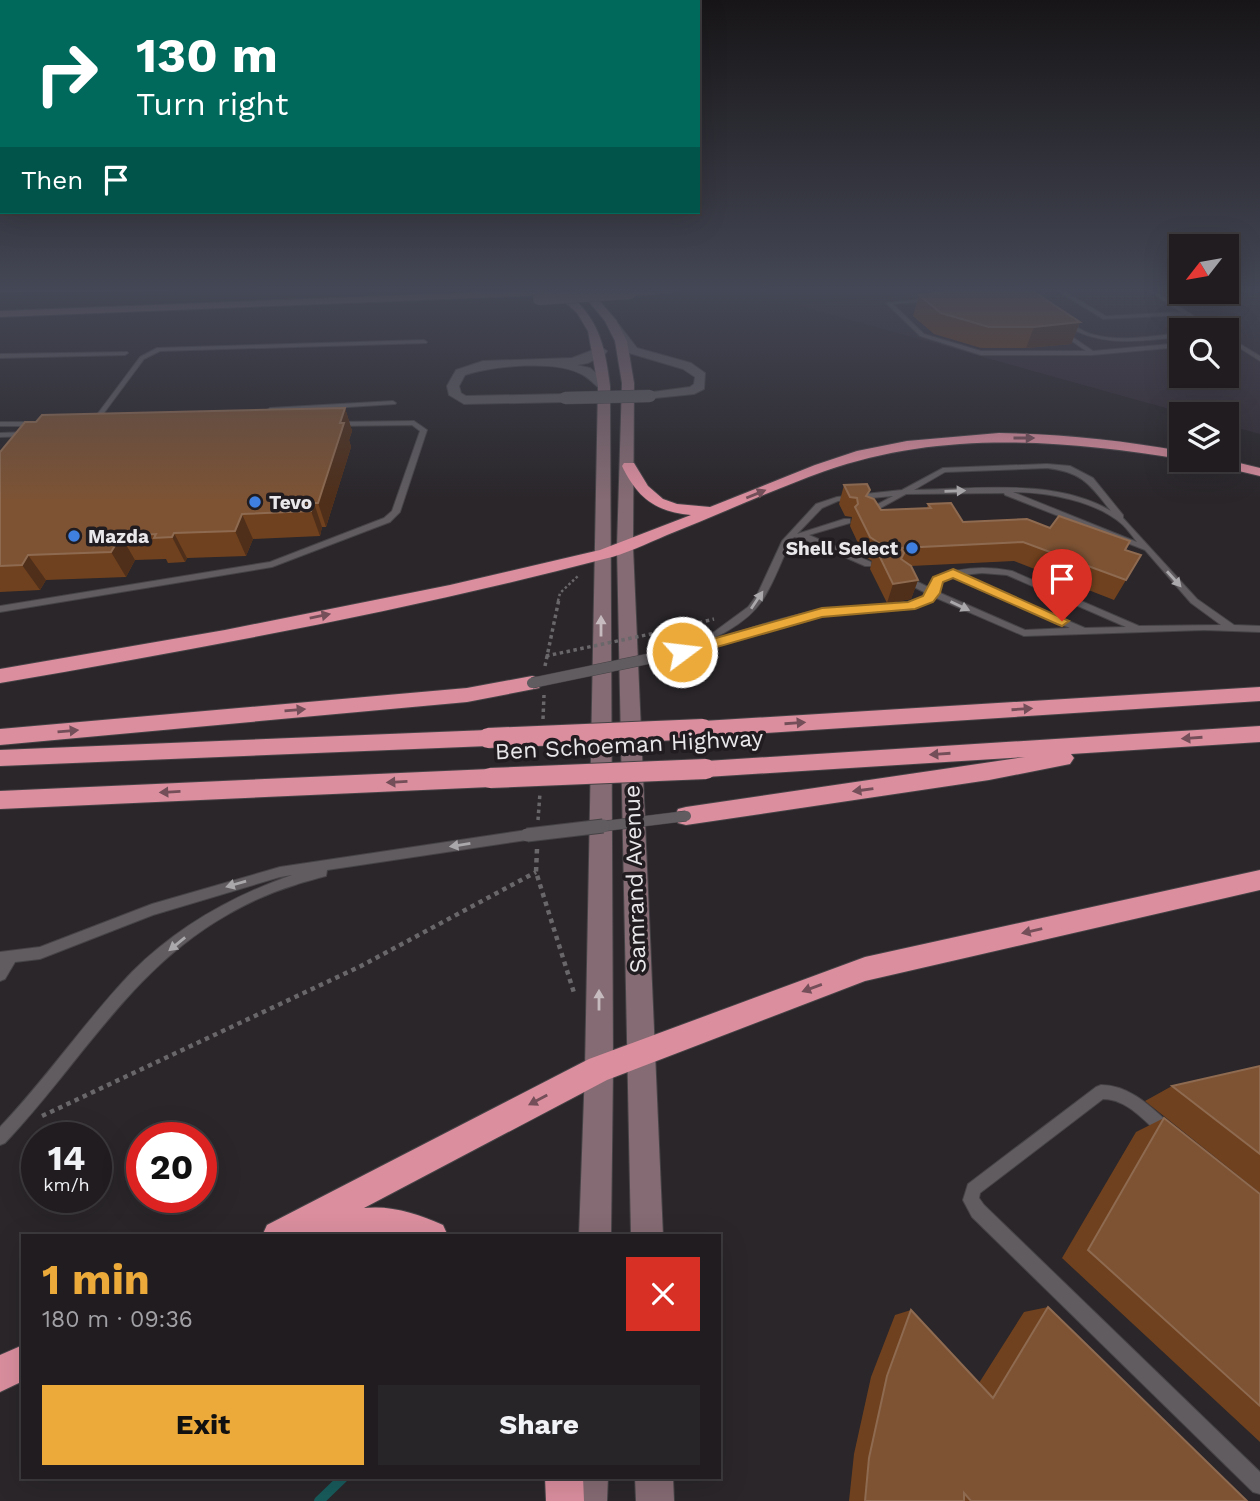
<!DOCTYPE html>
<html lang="en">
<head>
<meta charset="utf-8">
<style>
  :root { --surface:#201c20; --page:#282529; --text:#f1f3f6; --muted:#a2a1a5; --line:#3d3a3e; --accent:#ebaa39 }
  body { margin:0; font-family:"Work Sans",sans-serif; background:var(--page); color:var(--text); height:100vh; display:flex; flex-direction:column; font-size:26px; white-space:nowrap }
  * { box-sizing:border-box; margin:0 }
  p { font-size:23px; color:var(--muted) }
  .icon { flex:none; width:38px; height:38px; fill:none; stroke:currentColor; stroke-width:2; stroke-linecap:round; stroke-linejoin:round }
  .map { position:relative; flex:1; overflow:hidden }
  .panel { position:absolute; left:21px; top:1234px; width:700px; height:245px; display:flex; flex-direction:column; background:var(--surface); border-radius:0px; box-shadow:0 7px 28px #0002,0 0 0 2px var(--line) }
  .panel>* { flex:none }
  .top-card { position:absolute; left:0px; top:0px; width:700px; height:214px; box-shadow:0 7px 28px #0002,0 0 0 2px var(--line); background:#00695c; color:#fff; overflow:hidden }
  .needle { width:46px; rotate:239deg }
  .buttons { position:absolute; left:1169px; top:234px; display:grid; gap:14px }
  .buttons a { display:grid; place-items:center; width:70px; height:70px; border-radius:0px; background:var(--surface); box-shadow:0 7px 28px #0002,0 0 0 2px var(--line); font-size:35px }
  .speed { position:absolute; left:21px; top:1122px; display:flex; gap:14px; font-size:35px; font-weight:700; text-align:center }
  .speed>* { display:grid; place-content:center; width:91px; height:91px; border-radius:50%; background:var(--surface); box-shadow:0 7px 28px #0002,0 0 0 2px var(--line); line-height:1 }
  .speed small { font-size:18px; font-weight:400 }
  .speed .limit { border:10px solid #d22; background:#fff; color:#111 }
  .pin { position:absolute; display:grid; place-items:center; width:60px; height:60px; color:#fff; margin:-72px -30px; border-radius:50% 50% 50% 0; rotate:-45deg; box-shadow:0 0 7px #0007 }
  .pin .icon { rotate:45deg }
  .me { position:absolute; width:77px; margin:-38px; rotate:75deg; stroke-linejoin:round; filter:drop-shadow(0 0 5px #0008) }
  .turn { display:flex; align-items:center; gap:24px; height:147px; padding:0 21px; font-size:32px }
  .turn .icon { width:91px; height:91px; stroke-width:2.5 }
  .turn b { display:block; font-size:49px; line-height:60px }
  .then { display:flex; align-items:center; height:66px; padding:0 21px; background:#0003; gap:14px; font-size:26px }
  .round { display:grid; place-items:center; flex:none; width:74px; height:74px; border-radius:0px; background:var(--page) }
  .head { display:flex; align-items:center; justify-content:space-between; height:119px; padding:0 21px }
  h1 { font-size:42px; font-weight:700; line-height:52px; color:var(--accent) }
  .action { display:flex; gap:14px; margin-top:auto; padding:14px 21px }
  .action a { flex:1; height:80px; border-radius:0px; background:var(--accent); color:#111; font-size:28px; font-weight:700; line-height:80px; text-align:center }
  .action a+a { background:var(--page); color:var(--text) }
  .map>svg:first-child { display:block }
  .built { fill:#352d36; fill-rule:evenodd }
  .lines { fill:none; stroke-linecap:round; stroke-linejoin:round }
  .stream { stroke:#185b5c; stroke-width:10 }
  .lane-casing { stroke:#464346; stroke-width:2 }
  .street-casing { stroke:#464346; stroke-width:2 }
  .secondary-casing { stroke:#464346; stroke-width:2 }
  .highway-casing { stroke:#464346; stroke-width:2 }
  .path-far2 { stroke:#6a676a; stroke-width:2.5; stroke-dasharray:2.5 2.5; stroke-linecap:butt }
  .path-far1 { stroke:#6a676a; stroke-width:3.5; stroke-dasharray:3.5 3.5; stroke-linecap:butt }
  .path { stroke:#6a676a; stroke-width:4.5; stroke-dasharray:4.5 4.5; stroke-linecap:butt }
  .lane { fill:#605c60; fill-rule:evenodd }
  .street { fill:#605c60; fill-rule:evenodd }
  .secondary { fill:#856b73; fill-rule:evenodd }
  .highway { fill:#da8e9e; fill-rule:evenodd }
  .rail { stroke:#d5d3d5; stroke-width:2.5 }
  .lane-bridge-far1-casing { stroke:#464346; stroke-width:11; stroke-linecap:butt }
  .lane-bridge-casing { stroke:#464346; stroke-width:15; stroke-linecap:butt }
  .street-bridge-casing { stroke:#464346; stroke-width:13; stroke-linecap:butt }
  .secondary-bridge-casing { stroke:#464346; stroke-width:13; stroke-linecap:butt }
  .highway-bridge-casing { stroke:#464346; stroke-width:22; stroke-linecap:butt }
  .path-bridge { stroke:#6a676a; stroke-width:3.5; stroke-dasharray:3.5 3.5; stroke-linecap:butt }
  .lane-bridge-far1 { stroke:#605c60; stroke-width:10 }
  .lane-bridge { stroke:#605c60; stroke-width:13 }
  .street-bridge { stroke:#605c60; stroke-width:12 }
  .secondary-bridge { stroke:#856b73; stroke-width:12 }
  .highway-bridge { stroke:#da8e9e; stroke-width:20 }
  .wall { fill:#70411e }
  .shaded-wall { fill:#4f2f1a }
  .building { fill:#7d5334; stroke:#8e6a50; stroke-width:2 }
  .oneway { fill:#744f59 }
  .oneway2 { fill:#aba8ab }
  .oneway3 { fill:#c6bcc0 }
  .route { fill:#ebaa39; stroke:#996e25; stroke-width:2 }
  .shop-dot { fill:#3f7fe0; stroke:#201c20; stroke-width:2.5 }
  .labels { text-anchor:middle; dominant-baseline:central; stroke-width:7; stroke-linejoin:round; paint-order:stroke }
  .far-poi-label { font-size:19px; font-weight:bold; fill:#e9e7e9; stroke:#201c20; text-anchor:start }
  .street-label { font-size:23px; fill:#e9e7e9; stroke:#201c20 }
</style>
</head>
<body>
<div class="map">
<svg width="1260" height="1501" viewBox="0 0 1260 1501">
  <rect width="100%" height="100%" fill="#2a262a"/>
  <path class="built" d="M964,290h217v2l79,-2v144l-33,-9v-10h-36l-394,-110zM1181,331h46v45h-46z"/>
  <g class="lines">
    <path class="stream" d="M319,1501l25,-24"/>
    <defs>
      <path id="lane" d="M1056,290h6l44,26 75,-4 -34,-22h6l65,41h-7l-26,-16 -82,4z
        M933,298l-2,3 -38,3 31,30 57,17h105l-27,-19v-2l2,-1 32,22 88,-8v4l-89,8h-111l-61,-19 -34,-33z
        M1064,323c11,1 20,10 31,12 28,7 58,1 86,-2v4c-42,4 -78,11 -117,-12z
        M1227,336l33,20v5l-33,-21z
        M424,340l3,2 -1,1 -266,8 -16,8 -49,66 -5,-1 50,-67 17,-9z
        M127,352l1,1 -3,2 -125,3v-4z
        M393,401l3,2 -1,1 -125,8 -3,-2 3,-2z
        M414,421l13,9 -27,82 -10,10 -118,45 -272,45v-6l270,-44 114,-44 8,-7 28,-80 -8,-6 -77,1 -3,-2 3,-2z
        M0,422h37l3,2 -3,2h-37z
        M0,433l29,-1 3,2 -3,2 -29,1z
        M1047,464l23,2 23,12 30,37v3l74,81 37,26 26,1v6l-56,-2 -180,6 -90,-39 -3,4 -21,8 -75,5 -28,5 -105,31h-6l-2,-2 2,-2c44,-14 96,-34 142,-38 22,-2 74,1 90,-14l-26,-13v-4h6l22,11 4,-10c25,-11 52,-12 78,-7l127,55 82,-1 -30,-22 -46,-53 -140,-55 -1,-2 -98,1 -38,21h-3v-4l28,-15 -55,5 -16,7 -25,26 47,-15h6v4l-41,12 62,27v4h-6l-64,-28 -7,-1 -4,5c-8,18 -15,37 -25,54 -21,36 -69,49 -105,63h-6l-2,-2 2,-2 60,-23 34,-25 9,-12 25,-54 34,-37 21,-7 65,-7 41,-22zM1047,468c36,4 43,17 64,43 -56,-33 -134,-22 -197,-21l31,-18zM1013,492c34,0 84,9 110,33 5,5 10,12 14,17zM982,573l25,2 119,52 -41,1 -123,-53zM953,577l117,51 -45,2 -87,-38 3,-10z
        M527,830l4,2 2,3 -2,3 -4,2 -200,30 -1,6c-10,3 -20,5 -31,9 -23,7 -46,17 -68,30 -97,55 -147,149 -222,228l-5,2v-18c47,-49 85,-106 132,-155 45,-45 100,-76 160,-97l-12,2 -127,38 -113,44 -25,3 -10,17 -5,2v-29l40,-5 112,-43 128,-37z
        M1101,1085c29,0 50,22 70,40l2,5 -2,5 -5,2 -5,-2c-17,-14 -34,-36 -58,-36l-123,94 -1,5 5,7 276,267v22l-7,-2 -281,-275 -9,-17 5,-16 128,-97z"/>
      <path id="street" d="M606,318h8l23,30 54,15 14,10 -1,16 -10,5 -49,5v-6l45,-6 4,-3 1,-7 -12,-8 -54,-16 -25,-33z
        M601,347l6,4 -2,3 -17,9 -11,2 13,3 18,15v6h-8c-6,-5 -11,-11 -17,-14 -26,-16 -90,-9 -118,0l-6,11 2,7 5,3 99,-2 6,4 -6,4 -101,2 -15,-9 -2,-9 9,-16 27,-9 89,-3z"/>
      <path id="secondary" d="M540,290l4,1v4l-544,22v-6z
        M552,290h11c35,25 42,55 47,96l3,683 -2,167h-32l6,-167 13,-683 -10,-55 -11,-18z
        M572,290h12l14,9 18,21 11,21 7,42 -1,164 30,689h-32l-14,-689 5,-164 -7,-42 -10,-20 -15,-18z
        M632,290h45l-5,3 -42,3 -5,-3z
        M570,1477h38l-1,24h-38z
        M635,1477h38l1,24h-38z"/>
      <path id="highway" d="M999,433c62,1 122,7 182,18v8c-119,-19 -239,-29 -356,12 -53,19 -105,43 -158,64 -21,9 -41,19 -63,24 -199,52 -401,89 -604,124v-14l225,-39 225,-45 150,-35 91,-35c-36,-3 -54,-18 -69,-49l2,-3h10l14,23 15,13 14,5 33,3 105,-42 42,-14 50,-10z
        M1203,460h24l33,8v8l-55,-13z
        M532,676l7,2 3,5 -3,5 -72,14 -467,43v-16l467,-41z
        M1260,687v14l-557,36 -7,-3 -3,-5 3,-5 7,-3z
        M1260,726v16l-189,12 3,4 -4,6 -81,16 -303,45 -8,-2 -3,-7 3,-7 8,-2 339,-50 -319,20 -8,-2 -3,-6 3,-6 8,-2z
        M488,730l7,2 3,6 -3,6 -7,2 -488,20v-16z
        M490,769l8,3 3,6 -3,6 -8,3 -490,22v-18z
        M1260,870v20l-395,91 -258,99 -243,128c28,-3 54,6 79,17l5,11h-186l5,-11 322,-166 276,-102z
        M23,1345v36l-23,11v-37z
        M545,1477h38l1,24h-38z"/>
    </defs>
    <use href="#lane" class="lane-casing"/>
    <use href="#street" class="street-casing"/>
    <use href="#secondary" class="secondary-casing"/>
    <use href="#highway" class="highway-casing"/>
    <path class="path-far2" d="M558,601l2,-8 19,-18"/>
    <path class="path-far1" d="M665,631l49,-12
      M545,666l14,-67
      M543,719l1,-24
      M538,820l2,-27"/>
    <path class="path" d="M537,849l-1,23 39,124
      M42,1116l319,-150 175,-94"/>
    <use href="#lane" class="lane"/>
    <use href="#street" class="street"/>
    <use href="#secondary" class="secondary"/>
    <use href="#highway" class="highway"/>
    <path class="rail" d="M0,291l168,-1"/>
    <defs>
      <path id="lane-bridge-far1" d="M532,683l125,-26
        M589,828l97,-12"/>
      <path id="lane-bridge" d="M527,835l76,-9"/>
      <path id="street-bridge" d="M565,398l85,-2"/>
      <path id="secondary-bridge" d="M539,299l91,-6"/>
      <path id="highway-bridge" d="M488,738l215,-9
        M490,778l216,-9"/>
    </defs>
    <use href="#lane-bridge-far1" class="lane-bridge-far1-casing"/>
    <use href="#lane-bridge" class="lane-bridge-casing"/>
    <use href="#street-bridge" class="street-bridge-casing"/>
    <use href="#secondary-bridge" class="secondary-bridge-casing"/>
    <use href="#highway-bridge" class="highway-bridge-casing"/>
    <path class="path-bridge" d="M546,656l119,-25"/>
    <use href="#lane-bridge-far1" class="lane-bridge-far1"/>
    <use href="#lane-bridge" class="lane-bridge"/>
    <use href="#street-bridge" class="street-bridge"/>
    <use href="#secondary-bridge" class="secondary-bridge"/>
    <use href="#highway-bridge" class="highway-bridge"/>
  </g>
  <path class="wall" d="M942,290h89l49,32 -9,22 -45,4h-45l-47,-14 -21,-18 6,-21 22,-2z
    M345,408l7,23 -3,9 2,7 -25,80h-4l-2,9 -67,3 -7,17 -59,2 -2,4 -17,1 -2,-4 -31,1 -9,17 -80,3 -6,10 -40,2v-140z
    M844,485l24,11 13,14 46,-2 1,-4 35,18 87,6 75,22 16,5 -27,45 -100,-39 -103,5 7,14 -7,19 -24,4 -17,-34 2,-8 -8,-5 -14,-30 2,-9 -7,-1 -6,-12z
    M1260,1066v127l-115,-92 27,-15z
    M1164,1118l96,76v248l-198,-184 74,-126z
    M1048,1307l199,194h-398l5,-47 17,-77 24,-62 16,-5 68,73 45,-71z"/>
  <path class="shaded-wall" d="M1080,322l-9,22 -45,4 8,-21z
    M345,408l7,23 -3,9 2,7 -25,80 -8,-24z
    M314,503l8,24 -2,9 -9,-25z
    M242,514l11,25 -7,17 -11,-25z
    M174,533l13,25 -2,4 -13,-25z
    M121,536l14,24 -9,17 -15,-25z
    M28,555l18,25 -6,10 -18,-25z
    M918,580l-7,19 -24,4 6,-19z"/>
  <path class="building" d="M945,290h86l49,32 -46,5h-45l-48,-14 -22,-18 29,-3z
    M345,408l-5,15h4l-26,80h-4l-3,8 -69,3 -7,17 -61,2 -2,4 -18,1 2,-4 -35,2 -10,16 -83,3 -6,10 -22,1v-114l25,-30h11l6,-7z
    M867,484l3,6 -4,6 8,3 7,11 50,-2 -3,-4 23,-1 12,19 64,-3 23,9 9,-12 71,25 -5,9 16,5 -15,25 -103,-38 -122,6 3,5 -3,6 10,7 7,14 -25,4 -17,-35 3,-6 -9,-6 -15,-30 3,-3 -1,-6 -7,-1 -6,-12z
    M1260,1066v88l-88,-68z
    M1164,1118l96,76v212l-172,-156z
    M1048,1307l199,194h-276l-7,-8v8h-99l4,-43 18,-82 24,-66 82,88z"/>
  <defs><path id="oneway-solid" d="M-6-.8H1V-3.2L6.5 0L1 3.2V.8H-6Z" transform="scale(1.75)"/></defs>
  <g class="oneway">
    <use href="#oneway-solid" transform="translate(1024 438)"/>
    <use href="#oneway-solid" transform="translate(756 494) rotate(-22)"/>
    <use href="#oneway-solid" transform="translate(320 616) rotate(-11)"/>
    <use href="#oneway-solid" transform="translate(1022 709) rotate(-4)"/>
    <use href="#oneway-solid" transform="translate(295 710) rotate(-5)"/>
    <use href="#oneway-solid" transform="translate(795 723) rotate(-4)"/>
    <use href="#oneway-solid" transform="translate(68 731) rotate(-5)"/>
    <use href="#oneway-solid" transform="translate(1192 738) rotate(176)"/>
    <use href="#oneway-solid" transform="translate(940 754) rotate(176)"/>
    <use href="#oneway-solid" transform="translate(397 782) rotate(177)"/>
    <use href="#oneway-solid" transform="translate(863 790) rotate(172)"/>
    <use href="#oneway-solid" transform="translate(170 792) rotate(177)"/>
    <use href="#oneway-solid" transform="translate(1032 931) rotate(167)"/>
    <use href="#oneway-solid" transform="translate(812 988) rotate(160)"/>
    <use href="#oneway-solid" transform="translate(538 1100) rotate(152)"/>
  </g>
  <g class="oneway2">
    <use href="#oneway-solid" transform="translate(955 491) rotate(-2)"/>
    <use href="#oneway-solid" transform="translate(1174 579) rotate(48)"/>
    <use href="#oneway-solid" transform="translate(757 600) rotate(-56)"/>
    <use href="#oneway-solid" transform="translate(960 606) rotate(25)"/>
    <use href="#oneway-solid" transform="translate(460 845) rotate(171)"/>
    <use href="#oneway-solid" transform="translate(236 884) rotate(164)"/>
    <use href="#oneway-solid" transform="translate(177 944) rotate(141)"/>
  </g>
  <g class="oneway3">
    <use href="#oneway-solid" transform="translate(601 626) rotate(-90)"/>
    <use href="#oneway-solid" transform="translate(599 1000) rotate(-90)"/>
  </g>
  <linearGradient id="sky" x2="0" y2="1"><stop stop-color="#171517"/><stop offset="0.58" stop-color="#444755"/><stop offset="1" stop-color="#444755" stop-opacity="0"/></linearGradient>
  <rect width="1260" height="500" fill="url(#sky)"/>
  <path class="route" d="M953,569l116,52 -7,5 -5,-2 -104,-46 -10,4 -3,11 -7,9 -18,7 -93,8 -140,40 -7,-5 2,-3 145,-41 86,-6 15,-6 10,-19z"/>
  <g class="shop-dot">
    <circle cx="255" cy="502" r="7"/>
    <circle cx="74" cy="536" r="7"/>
    <circle cx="912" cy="548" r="7"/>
  </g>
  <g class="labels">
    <g class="far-poi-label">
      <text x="269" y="502">Tevo</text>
      <text x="88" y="536">Mazda</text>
      <text x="898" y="548" text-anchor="end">Shell Select</text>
    </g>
    <g class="street-label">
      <text transform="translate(629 745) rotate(-3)">Ben Schoeman Highway</text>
      <text transform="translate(635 879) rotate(-92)">Samrand Avenue</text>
    </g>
  </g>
</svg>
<div class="buttons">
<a><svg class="needle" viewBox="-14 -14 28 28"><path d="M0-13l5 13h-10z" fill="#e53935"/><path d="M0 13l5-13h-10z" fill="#a2a1a5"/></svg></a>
<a><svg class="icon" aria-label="search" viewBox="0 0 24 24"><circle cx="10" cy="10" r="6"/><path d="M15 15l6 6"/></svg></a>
<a><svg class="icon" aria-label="layers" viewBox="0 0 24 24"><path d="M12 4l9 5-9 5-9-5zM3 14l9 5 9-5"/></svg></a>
</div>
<div class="speed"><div>14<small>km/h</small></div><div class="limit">20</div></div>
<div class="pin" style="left:1062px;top:621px;background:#d93025"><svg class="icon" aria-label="arrive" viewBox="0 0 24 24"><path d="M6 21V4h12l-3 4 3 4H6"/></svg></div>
<svg class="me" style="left:682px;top:652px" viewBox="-20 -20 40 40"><circle r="17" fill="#ebaa39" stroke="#fff" stroke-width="3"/><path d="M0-11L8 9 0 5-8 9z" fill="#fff"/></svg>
<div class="top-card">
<div class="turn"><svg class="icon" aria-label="right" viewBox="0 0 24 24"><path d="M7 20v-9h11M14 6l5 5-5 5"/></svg><div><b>130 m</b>Turn right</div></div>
<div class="then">Then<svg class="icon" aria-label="arrive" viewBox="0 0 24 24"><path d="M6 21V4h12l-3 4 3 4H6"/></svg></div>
</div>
<section class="panel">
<div class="head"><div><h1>1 min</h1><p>180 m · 09:36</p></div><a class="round" style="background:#d93025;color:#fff"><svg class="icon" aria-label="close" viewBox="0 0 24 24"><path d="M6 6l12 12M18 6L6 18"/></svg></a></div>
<div class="action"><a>Exit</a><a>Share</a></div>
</section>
</div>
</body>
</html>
